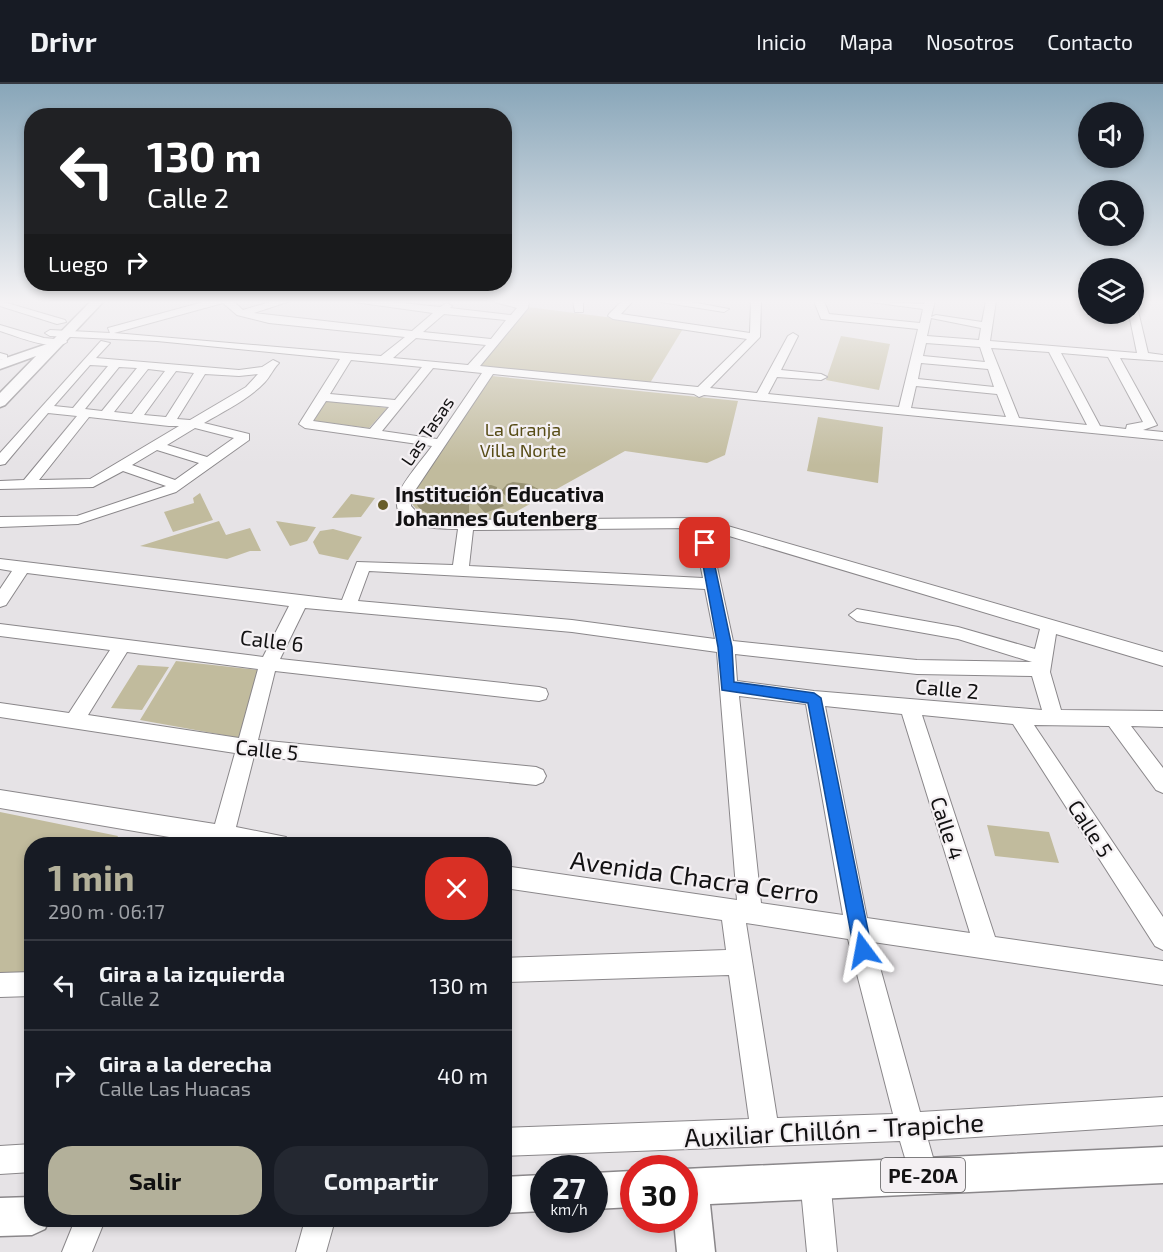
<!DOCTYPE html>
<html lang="es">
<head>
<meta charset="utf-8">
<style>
  :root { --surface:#171b24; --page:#242831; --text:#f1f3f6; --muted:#9ea1a6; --line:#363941; --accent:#b3b09a }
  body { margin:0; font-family:"Exo 2",sans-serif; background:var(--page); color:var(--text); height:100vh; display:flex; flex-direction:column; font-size:22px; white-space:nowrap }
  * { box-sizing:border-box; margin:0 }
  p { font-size:20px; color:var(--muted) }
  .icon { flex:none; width:33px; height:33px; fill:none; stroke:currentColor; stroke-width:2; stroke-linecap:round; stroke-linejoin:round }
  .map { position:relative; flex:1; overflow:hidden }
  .sheet { position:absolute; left:24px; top:753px; width:488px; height:390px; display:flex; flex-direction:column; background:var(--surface); border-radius:24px; box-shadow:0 3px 9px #0003 }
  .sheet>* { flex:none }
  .banner { position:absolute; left:24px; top:24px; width:488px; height:183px; border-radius:24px; box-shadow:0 3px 9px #0003; background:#202124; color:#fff; overflow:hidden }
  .buttons { position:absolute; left:1078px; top:18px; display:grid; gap:12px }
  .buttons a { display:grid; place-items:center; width:66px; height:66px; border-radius:50%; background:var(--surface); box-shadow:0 3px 9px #0003; font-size:30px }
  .speed { position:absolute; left:530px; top:1071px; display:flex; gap:12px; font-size:30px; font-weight:700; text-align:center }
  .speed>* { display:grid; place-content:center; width:78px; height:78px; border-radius:50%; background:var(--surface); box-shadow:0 3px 9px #0003; line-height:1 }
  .speed small { font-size:15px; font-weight:400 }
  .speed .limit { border:9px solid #d22; background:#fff; color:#111 }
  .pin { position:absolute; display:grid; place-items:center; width:51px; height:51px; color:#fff; margin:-26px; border-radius:12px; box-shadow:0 3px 9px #0006 }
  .me { position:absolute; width:66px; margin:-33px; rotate:347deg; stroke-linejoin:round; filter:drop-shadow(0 0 4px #0008) }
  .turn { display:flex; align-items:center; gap:21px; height:126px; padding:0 24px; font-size:27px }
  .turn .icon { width:78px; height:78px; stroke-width:2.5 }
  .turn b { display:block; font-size:42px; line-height:51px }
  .then { display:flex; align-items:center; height:57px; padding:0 24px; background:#0003; gap:12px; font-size:22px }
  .round { display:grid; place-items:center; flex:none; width:63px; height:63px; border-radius:24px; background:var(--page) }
  .head { display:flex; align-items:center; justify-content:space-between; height:102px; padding:0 24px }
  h1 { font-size:36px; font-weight:700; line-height:45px; color:var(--accent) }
  .button { display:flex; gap:12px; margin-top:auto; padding:12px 24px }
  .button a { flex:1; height:69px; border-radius:24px; background:var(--accent); color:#111; font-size:24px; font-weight:700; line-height:69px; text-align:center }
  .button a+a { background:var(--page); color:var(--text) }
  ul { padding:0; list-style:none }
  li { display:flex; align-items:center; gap:18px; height:90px; padding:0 24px; border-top:2px solid var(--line) }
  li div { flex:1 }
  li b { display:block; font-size:22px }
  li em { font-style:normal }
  header { display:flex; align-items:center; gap:36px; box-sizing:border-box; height:84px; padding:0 30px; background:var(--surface); border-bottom:2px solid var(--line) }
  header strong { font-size:28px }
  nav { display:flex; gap:33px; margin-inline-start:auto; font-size:21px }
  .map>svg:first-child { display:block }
  .green { fill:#c1bb9d }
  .water { fill:#989273 }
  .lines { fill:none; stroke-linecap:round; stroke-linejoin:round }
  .minor-casing { stroke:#8a878a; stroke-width:2 }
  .major-casing { stroke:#8a878a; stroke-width:3 }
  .minor { fill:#fff; fill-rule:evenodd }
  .major { fill:#fff; fill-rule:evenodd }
  .route { fill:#1a73e8; stroke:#114b97; stroke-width:1.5 }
  .poi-dot { fill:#685d2a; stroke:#f4f0f3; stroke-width:2 }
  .labels { text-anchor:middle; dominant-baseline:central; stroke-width:4.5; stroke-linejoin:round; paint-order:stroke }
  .far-park-label { font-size:18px; fill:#584d17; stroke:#f4f0f3 }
  .far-street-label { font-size:18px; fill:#121112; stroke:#f4f0f3 }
  .shield { fill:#f4f0f3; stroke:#565456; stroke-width:1.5 }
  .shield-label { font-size:20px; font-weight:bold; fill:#121112 }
  .poi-label { font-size:21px; font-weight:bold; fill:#121112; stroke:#f4f0f3; text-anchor:start }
  .street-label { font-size:21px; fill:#121112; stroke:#f4f0f3 }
  .near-street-label { font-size:26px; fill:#121112; stroke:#f4f0f3 }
</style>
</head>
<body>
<header>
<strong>Drivr</strong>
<nav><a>Inicio</a><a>Mapa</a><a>Nosotros</a><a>Contacto</a></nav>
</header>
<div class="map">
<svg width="1163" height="1168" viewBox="0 0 1163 1168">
  <rect width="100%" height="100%" fill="#e6e3e6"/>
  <path class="green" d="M528,223l156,20 -34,56 -171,-17z
    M841,252l49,8 -11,46 -53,-10z
    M492,292l246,25 -13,54 -18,8 -82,-12 -122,68h-63l-22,-8 -6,-7v-9z
    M325,316l62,8 -18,20 -55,-7z
    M818,333l65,10 -5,56 -71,-12z
    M200,409l13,27 -40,12 -9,-20 30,-9 -1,-5z
    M351,410l24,4 -14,19 -29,1z
    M219,437l7,14 24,-7 11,23h-11l-23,8 -87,-13z
    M276,437l39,6h1l-9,14 -17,5z
    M333,445l29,8 -14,23 -29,-6 -6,-12 7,-11z
    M176,577l83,9 -19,68 -100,-18z
    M138,581l31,2 -27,43 -31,-2z
    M0,728l118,24 -4,8h-82l-1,129 -31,1z
    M987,741l62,7 10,31 -64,-7z"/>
  <path class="water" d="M513,398l16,2 11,6 -26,15 -13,-14 6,-7z
    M491,401l6,2 -1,10 8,9 -19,7 -8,-9 -16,-5 1,-6 15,-7z
    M432,406l10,5 -3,6 13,3h17v9c-14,7 -65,4 -50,-20z"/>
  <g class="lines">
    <defs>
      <path id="minor" d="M0,217l65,19 1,2 -9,2 -57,-18z
        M207,217h26l10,9 30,-9h17l-36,12 158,18 21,-18 -86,-12h36l57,6 7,-4 5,3 -2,2 61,7 6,-7 -26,-7h38l-1,7 -48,58 218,21 49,-48 -134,-20 -5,-3 1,-2 13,-13h11l-12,13 129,19 1,-32h10l-1,36 -50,51 47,5 31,-57 5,-3 5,3 -17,34 40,4 6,3 -6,3 -44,-3 -9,17 131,13 19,-78 -97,-10 -7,-18h10l5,13 91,9 3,-14 -60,-8 61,3 1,-3h10l-4,16 5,-2 46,7 4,-21h10l-6,40 147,12 -8,-39 9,-3 10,42 15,2v6l-43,-3 37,67 -14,5 20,2v8l-459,-45 -5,2 -5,-3 -201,-20 -81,121 -1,11 9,10 26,4 254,-2 463,134v14l-107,-32 -6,38 11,38 102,1v16l-32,-1 32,42v25l-7,-3 -47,-64 -75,-1 129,192v33l-8,-4 -142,-222 -91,-9 73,222 168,24v24l-290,-43 47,170 243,-15v28l-235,15 10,35 -5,10 -10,5 -10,-5 -13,-44 -396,15v-28l245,-9 -20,-144 -225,7v-24l222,-8 -4,-30 -218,-32v-22l233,34 -20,-248 -145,-20 -267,-24 -25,51 259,28 7,2 2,5 -2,5 -7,2 -264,-30 -17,69 278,27 7,3 3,6 -3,6 -7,3 -282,-29 -18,71 50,10 3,7h-79l-210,-36v-18l215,34 20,-71 -235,-36v-14l69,10 41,-63 -110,-14v-12l263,33 26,-51 -262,-33 -21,32 -6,2v-18l12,-18 -12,-2v-10l342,41 15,-38 96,3 5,-36c-20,0 -69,0 -60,-33 4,-14 25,-37 34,-50l-127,-18 -6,-4 41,-65 -183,-18 -107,-5 -5,-3 5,-3 60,3 -2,-5zM223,219l14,12 32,8 136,14 -24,19 -267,-23zM444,230l62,6 -15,19 -68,-7zM931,234l50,10 -2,12 -52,-4zM416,254l70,7 -18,20 -75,-7zM926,259l54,4 5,15 -62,-6zM991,264l58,4 38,73 -68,-7zM1061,269l47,4 35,65 -16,3 -1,4 -26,-3zM351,276l71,7 -27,33 -65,-6zM921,279l67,6 6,18 -76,-8zM433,284l49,5 -45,66 -55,-8zM916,302l81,8 9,23 -95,-9zM326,317l63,6 -19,22 -57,-8zM693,444l10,50 -234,-12 4,-36zM709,446l331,99 -5,20 -77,-22 -101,-18 -8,6 8,6 101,18 74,23 -115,-2 -184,-19zM369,487l336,18 10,50 -143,-19 -214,-19zM127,568l131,17 -19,69 -151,-23zM735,570l182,20 115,2 10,34 -228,-19 -77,-10zM739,612l67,8 37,211 -82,-12zM825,622l77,8 68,219 -103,-15zM746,839l102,16 45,175 -116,4z
        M573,217h10v11h-8z
        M655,217h31l43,8 -5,3z
        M0,241l44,13 22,2 1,2c-13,10 -51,-6 -67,-11z
        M101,257l9,2 -14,15 143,12 23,-3 11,-7 6,3c-6,6 -9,14 -14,19 -17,18 -41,29 -61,41l45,11v6l-73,52 -98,32 -78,3v-10l77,-1 89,-30 -43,-15 -30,16 -93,2v-8l24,-1 53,-64 -29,-3 -43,51 -5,1v-12zM90,281l18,1 -35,42 -19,-2zM119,283l18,1 -35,43 -17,-2zM148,285l17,2 -33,43 -18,-2zM176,287l18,2 -28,44 -22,-2zM205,290l34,2 19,-2 -12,13 -56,33 -13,-1zM89,333l80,9h10l-89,53 -51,1zM195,344l39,10 -27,19 -40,-12zM157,366l42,13 -24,17 -43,-15z
        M0,269l7,2v4l-7,1z
        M32,888v24l-32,1v-24z
        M32,1060v28l-32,2v-28z
        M815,1080l10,5 5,10 7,73h-30l-7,-73 5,-10z
        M75,1136h30l-13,32h-30z
        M305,1136h30l-9,32h-30z"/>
      <path id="major" d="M91,217h13l-99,104 -5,2v-14l36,-37 -36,13v-9l50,-17z
        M1163,1063v36l-453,21 5,48h-38l-3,-32h10v-51z
        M633,1087v36l-39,2v-36z
        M543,1091v36l-39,2v-36z
        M32,1113v23h17l-4,9 -13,6 -32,1v-38z"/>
    </defs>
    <use href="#minor" class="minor-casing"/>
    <use href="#major" class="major-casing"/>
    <use href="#minor" class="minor"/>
    <use href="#major" class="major"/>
  </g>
  <linearGradient id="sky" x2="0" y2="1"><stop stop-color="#88a6b9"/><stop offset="0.57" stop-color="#f4f2f4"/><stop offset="1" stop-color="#f4f2f4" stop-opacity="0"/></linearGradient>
  <rect width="1163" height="381" fill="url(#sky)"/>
  <path class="route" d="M705,455l5,4 22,104 2,35 80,11 7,5 51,252 -3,7 -6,3 -7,-3 -2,-7 -46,-247 -86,-13 -4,-43 -19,-104z"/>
  <circle class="poi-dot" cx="383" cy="421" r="6"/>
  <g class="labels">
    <g class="far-park-label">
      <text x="523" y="345">La Granja<tspan x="523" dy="21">Villa Norte</tspan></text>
    </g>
    <g class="far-street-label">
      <text transform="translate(427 347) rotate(-56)">Las Tasas</text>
    </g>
    <rect class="shield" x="881" y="1074" width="84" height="34" rx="4.5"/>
    <g class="shield-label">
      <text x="923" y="1091">PE-20A</text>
    </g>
    <g class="poi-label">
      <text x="395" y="409">Institución Educativa<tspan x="395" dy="24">Johannes Gutenberg</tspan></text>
    </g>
    <g class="street-label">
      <text transform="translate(272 556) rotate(7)">Calle 6</text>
      <text transform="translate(947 604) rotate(5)">Calle 2</text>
      <text transform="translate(267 665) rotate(6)">Calle 5</text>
      <text transform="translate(948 744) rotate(72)">Calle 4</text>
      <text transform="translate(1091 744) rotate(57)">Calle 5</text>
    </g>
    <g class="near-street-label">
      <text transform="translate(695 792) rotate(8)">Avenida Chacra Cerro</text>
      <text transform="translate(834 1045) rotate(-3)">Auxiliar Chillón - Trapiche</text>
    </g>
  </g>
</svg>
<div class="buttons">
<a><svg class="icon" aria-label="sound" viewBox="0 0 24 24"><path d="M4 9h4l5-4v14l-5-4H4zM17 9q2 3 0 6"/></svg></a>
<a><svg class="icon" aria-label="search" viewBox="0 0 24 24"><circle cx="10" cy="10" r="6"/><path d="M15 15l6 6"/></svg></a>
<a><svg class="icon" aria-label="layers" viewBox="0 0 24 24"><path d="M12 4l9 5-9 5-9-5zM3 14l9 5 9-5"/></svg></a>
</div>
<div class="speed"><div>27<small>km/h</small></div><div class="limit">30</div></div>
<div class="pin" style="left:705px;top:459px;background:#d93025"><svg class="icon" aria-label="arrive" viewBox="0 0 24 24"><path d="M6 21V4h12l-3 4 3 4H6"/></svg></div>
<svg class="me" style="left:863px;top:866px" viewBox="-20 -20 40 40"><path d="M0-17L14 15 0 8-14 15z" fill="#1a73e8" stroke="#fff" stroke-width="4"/></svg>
<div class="banner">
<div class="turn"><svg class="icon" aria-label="left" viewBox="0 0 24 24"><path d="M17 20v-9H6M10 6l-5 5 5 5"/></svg><div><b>130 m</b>Calle 2</div></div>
<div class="then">Luego<svg class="icon" aria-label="right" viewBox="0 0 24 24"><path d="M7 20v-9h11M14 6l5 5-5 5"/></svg></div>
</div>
<section class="sheet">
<div class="head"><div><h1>1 min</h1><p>290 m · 06:17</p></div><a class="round" style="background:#d93025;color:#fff"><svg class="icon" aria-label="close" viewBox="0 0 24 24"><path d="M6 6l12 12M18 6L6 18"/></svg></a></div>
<ul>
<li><svg class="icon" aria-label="left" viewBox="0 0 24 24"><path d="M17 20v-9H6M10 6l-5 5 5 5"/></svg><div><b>Gira a la izquierda</b><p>Calle 2</p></div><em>130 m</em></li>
<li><svg class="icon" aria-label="right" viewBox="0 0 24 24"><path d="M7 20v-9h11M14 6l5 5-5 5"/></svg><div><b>Gira a la derecha</b><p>Calle Las Huacas</p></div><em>40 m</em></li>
</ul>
<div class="button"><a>Salir</a><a>Compartir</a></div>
</section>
</div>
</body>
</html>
